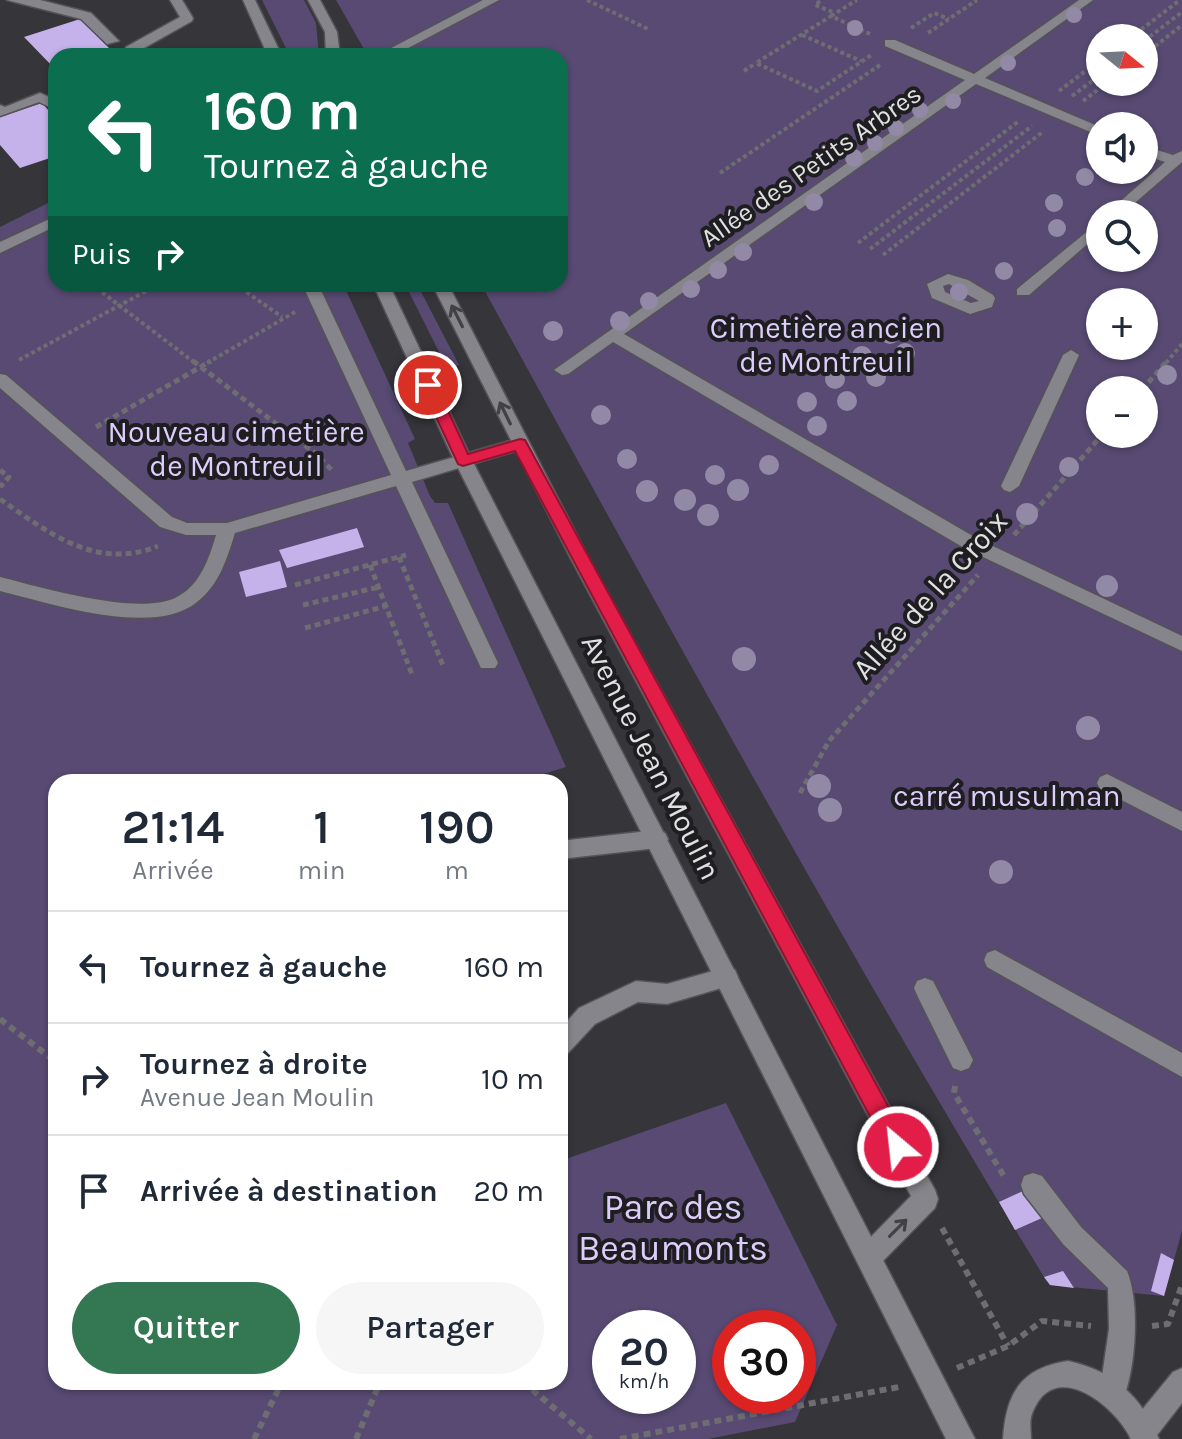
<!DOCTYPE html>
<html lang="fr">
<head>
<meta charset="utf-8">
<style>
  :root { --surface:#fff; --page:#f6f6f7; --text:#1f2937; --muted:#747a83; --line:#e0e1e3; --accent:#347753 }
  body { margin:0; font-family:Karla,sans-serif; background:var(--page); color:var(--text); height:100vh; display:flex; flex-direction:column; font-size:30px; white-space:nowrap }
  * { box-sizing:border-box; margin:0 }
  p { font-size:26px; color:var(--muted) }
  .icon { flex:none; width:44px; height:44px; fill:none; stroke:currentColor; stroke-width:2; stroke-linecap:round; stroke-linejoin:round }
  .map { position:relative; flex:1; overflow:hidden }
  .drawer { position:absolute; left:48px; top:774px; width:520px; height:616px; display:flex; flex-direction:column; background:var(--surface); border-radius:24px; box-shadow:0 2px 6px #0004 }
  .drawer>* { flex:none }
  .hud { position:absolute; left:48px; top:48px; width:520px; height:244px; border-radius:24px; box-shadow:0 2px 6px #0004; background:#0b6e4f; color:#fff; overflow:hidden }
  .needle { width:52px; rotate:108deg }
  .controls { position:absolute; left:1086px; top:24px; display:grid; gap:16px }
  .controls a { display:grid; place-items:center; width:72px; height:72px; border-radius:50%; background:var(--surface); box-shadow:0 2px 6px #0004; font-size:40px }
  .speed { position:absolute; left:592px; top:1310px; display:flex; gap:16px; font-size:40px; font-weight:700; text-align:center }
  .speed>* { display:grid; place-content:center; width:104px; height:104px; border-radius:50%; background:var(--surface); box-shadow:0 2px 6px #0004; line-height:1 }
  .speed small { font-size:20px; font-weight:400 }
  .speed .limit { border:12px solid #d22; background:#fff; color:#111 }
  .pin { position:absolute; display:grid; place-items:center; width:68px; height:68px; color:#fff; margin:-34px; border:4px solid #fff; border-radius:50%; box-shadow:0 2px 8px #0007 }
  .me { position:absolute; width:88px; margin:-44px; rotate:332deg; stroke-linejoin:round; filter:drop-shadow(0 0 6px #0008) }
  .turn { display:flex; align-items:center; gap:28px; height:168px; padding:0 24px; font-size:36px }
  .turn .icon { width:104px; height:104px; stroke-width:2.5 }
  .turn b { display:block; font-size:56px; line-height:68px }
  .then { display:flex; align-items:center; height:76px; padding:0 24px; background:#0003; gap:16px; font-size:30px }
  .eta { display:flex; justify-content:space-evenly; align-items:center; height:136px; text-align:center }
  .eta b { font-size:48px; font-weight:600; line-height:56px }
  .action { display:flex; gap:16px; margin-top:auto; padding:16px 24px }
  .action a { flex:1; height:92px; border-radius:48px; background:var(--accent); color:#fff; font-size:32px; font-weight:600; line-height:92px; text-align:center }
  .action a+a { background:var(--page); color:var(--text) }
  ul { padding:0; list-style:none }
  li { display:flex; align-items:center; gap:24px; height:112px; padding:0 24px; border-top:2px solid var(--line) }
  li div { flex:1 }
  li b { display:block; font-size:30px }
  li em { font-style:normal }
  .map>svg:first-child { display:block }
  .green { fill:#584a73; fill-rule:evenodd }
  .building { fill:#c5b2eb }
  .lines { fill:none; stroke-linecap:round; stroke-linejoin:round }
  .lane-casing { stroke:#555357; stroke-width:3 }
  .street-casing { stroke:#555357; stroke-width:3 }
  .secondary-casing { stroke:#555357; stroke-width:3 }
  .path-far2 { stroke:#6e6d72; stroke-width:4; stroke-dasharray:4 3; stroke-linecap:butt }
  .path-far1 { stroke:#6e6d72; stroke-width:5; stroke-dasharray:6 4; stroke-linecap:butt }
  .path { stroke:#6e6d72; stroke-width:6; stroke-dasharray:7 5; stroke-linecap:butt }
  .lane { fill:#86858b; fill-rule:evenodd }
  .street { fill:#86858b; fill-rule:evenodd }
  .secondary { fill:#86858b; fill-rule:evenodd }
  .tree { fill:#9189a5 }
  .oneway { stroke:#424145 }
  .route { fill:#e11d48; stroke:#92132f; stroke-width:2 }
  .labels { text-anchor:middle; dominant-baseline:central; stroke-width:8; stroke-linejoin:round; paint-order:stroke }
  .far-street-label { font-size:26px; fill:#e1e0e3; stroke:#1e1d1f }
  .park-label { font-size:30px; fill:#dccdfc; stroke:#1e1d1f }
  .street-label { font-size:30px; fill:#e1e0e3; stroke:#1e1d1f }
  .near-park-label { font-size:36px; fill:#dccdfc; stroke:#1e1d1f }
</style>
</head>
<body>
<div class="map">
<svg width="1182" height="1439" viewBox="0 0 1182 1439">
  <rect width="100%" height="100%" fill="#36353a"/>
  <path class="green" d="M262,0h42l12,23 3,33h-29z
    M336,0h846v1231l-18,65 -114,-11 -6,-8c-198,-325 -380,-659 -563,-993h79v-228h-192zM1100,38h44v44h-44zM1100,126h44v44h-44zM1100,214h44v44h-44zM1100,302h44v44h-44zM1100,390h44v44h-44z
    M56,199v85h287l72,155 -7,4 22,53 5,7h13l118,264 -48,15h-462v600h504v-221l166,-58 111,222 -42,97 -87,17h-708v-1212zM610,1328h68v68h-68zM730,1328h68v68h-68z
    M405,284h12l42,81 -12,3z"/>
  <path class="building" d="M80,19l37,37h-61v14l-32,-33z
    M42,103l14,16v37l-36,12 -20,-23v-28z
    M357,528l7,19 -77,21 -8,-18z
    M280,561l7,26 -41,10 -7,-25z
    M1025,1190l17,28 -27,12 -16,-28z
    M1161,1253l13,7 -10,36 -13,-5z
    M1063,1271l11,17 -24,-3 -6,-8z"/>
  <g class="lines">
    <defs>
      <path id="lane" d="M7,0h33l51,13 28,28 -12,3 -26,-25z
        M170,0h12l11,18 -1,3 -55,31v4h-14l3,-9 54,-30z
        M483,0h16l-106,56h-17z
        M1079,0h14l-108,78 115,49v9l-124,-52 -352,250 354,205 204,97v15l-216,-102 -353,-207 -45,32 -6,1 -8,-5 411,-290 -80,-34v-6h10l79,34z
        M40,93l16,7v10l-17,-8 -39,14v-11l5,2z
        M1144,146l29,9 9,-4v11l-60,52h-16l59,-52 -21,-7z
        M56,216v10l-56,27v-11z
        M1100,221v12l-71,62h-12v-6z
        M948,274l20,6 25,15 2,3 -3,9 -22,7 -38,-16 -5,-14zM949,284l30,17 -8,2 -26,-11 -2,-6z
        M302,284h16l88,187 114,-33 9,6 -3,4 -114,34 86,181 -3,5h-14l-85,-182 -161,47c-8,26 -16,52 -38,69 -43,36 -148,1 -197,-11v-14c40,10 140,40 177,20 23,-12 32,-38 39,-62h-30l-26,-8 -160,-139v-14l6,1 166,142 15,6h40l164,-48z
        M1071,350l8,5 -60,131 -9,6 -6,-2 -3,-4 62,-131z
        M1107,774l75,38v19l-82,-42 -3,-6 3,-6z
        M657,830l8,3 3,6 -3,6 -8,3 -97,11v-18z
        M995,950l187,103v24l-195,-110 -3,-7 3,-7z
        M727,967l8,3 3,7 -3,7 -68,20 -29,-2 -43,22 -27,29 -8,3v-27l19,-21 57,-27 31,3z
        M925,978l8,3 36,71 4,8 -4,8 -8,3 -8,-3 -36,-73 -3,-7 3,-7z
        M1033,1173l9,3 39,51 46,44c13,31 9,96 -4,129l-10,3 -10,-3 -3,-10 9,-61 -1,-41 -45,-44 -39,-50 -3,-9 3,-9z"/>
      <path id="street" d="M308,0h12l17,32 3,24h-14l-1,-24z
        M432,284h16l140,273 347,633 3,9 -3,9 -57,58 -9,4 -9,-4 -4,-9 4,-9 51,-52 -341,-639z
        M1182,1368v35l-28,36h-23l-3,-7 4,-10 41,-50z"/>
      <path id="secondary" d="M243,0h12l27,56h-14z
        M373,284h16l83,176 503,979h-29l-492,-979z
        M1068,1361c46,10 73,35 91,78h-28c-16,-34 -78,-83 -99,-25 -3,7 -1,17 -1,25h-28c3,-46 18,-71 65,-78z"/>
    </defs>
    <use href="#lane" class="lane-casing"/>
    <use href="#street" class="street-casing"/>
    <use href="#secondary" class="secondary-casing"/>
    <path class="path-far2" d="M587,0l63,30
      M820,1l-5,4 20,8
      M831,16l26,-16
      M911,28l23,-15 15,6
      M928,33l49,-33
      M870,34l-39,-18 -75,47 61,28 56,-37
      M802,35l59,26
      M1130,38l50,-38
      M1144,41l38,-29
      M1144,55l38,-30
      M744,71l12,-8
      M1059,91l41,-31
      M1072,96l28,-21
      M1083,101l25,-19
      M720,173l160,-108
      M858,243l161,-122
      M870,249l162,-123
      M883,255l161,-124
      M91,284l104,79
      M235,284l47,33
      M19,360l140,-76
      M207,363l88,-51
      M1166,363l16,-19"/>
    <path class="path-far1" d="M193,361l122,92 18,18
      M1142,390l25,-29
      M96,427l115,-66
      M0,470l9,7 -9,10
      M0,499c49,34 96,72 158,47
      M1014,535l89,-101
      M399,557l45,111
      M370,565l43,112
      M295,585l111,-30
      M303,605l76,-18
      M305,628l81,-22
      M800,793l29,-52 149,-166"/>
    <path class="path" d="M0,1019l56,43
      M955,1086l-1,7 51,85
      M942,1228l66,118
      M1152,1326l16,-2 14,-39
      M957,1368l51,-22 34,-25 49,5
      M523,1382l68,57
      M254,1439l28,-57
      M356,1439l24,-57
      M620,1439l279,-52"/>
    <use href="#lane" class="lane"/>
    <use href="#street" class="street"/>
    <use href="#secondary" class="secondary"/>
  </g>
  <g class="tree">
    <circle cx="1074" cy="15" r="8"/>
    <circle cx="855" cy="28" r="8"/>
    <circle cx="1008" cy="63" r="8"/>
    <circle cx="953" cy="101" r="8"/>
    <circle cx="920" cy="110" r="8"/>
    <circle cx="896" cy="128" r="8"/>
    <circle cx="875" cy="143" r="8"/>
    <circle cx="854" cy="158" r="9"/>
    <circle cx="1085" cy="177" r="9"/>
    <circle cx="814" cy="202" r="9"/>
    <circle cx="1054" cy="203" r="9"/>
    <circle cx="1057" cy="228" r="9"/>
    <circle cx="743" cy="252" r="9"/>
    <circle cx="718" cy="270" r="9"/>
    <circle cx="1004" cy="271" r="9"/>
    <circle cx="691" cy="289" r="9"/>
    <circle cx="959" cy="292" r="9"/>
    <circle cx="649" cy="301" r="9"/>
    <circle cx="620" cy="321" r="10"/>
    <circle cx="553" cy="331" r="10"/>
    <circle cx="890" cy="334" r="10"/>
    <circle cx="905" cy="353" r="10"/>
    <circle cx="862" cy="356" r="10"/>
    <circle cx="1167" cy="375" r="10"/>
    <circle cx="876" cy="377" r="10"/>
    <circle cx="835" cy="379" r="10"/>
    <circle cx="847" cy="401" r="10"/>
    <circle cx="807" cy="402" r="10"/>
    <circle cx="601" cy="415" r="10"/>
    <circle cx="817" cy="426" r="10"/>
    <circle cx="627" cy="459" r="10"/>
    <circle cx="769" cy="465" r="10"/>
    <circle cx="1069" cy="467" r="10"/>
    <circle cx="715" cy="475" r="10"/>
    <circle cx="738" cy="490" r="11"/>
    <circle cx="647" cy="491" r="11"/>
    <circle cx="685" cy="500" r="11"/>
    <circle cx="1027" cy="514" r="11"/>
    <circle cx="708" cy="515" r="11"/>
    <circle cx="1107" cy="586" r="11"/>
    <circle cx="744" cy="659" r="12"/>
    <circle cx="1088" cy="728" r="12"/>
    <circle cx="819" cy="786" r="12"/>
    <circle cx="830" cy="810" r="12"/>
    <circle cx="1001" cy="872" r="12"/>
  </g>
  <defs><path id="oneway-shaft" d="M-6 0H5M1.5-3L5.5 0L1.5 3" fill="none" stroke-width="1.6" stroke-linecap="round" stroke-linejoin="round" transform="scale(2)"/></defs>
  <g class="oneway">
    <use href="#oneway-shaft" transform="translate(457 316) rotate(-117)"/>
    <use href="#oneway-shaft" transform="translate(505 413) rotate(-116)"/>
    <use href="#oneway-shaft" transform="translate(898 1228) rotate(-45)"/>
  </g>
  <path class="route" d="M428,380l8,5 32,69 52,-15 5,1 381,699 3,8 -3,7 -8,4 -8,-4 -375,-703 -52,15 -5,-2 -37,-79z"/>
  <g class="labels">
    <g class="far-street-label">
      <text transform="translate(811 166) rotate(-35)">Allée des Petits Arbres</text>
    </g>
    <g class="park-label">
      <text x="826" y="328">Cimetière ancien<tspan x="826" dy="34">de Montreuil</tspan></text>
      <text x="236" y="432">Nouveau cimetière<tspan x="236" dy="34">de Montreuil</tspan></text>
      <text x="1007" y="796">carré musulman</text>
    </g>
    <g class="street-label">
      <text transform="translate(930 595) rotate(-48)">Allée de la Croix</text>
      <text transform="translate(651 757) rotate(63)">Avenue Jean Moulin</text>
    </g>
    <g class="near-park-label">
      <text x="673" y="1207">Parc des<tspan x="673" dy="41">Beaumonts</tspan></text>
    </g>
  </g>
</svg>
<div class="controls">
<a><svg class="needle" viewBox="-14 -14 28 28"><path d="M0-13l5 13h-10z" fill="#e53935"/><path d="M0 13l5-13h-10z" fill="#747a83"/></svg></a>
<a><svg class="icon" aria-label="sound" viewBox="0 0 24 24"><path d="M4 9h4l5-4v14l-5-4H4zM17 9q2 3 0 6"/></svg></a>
<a><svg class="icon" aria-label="search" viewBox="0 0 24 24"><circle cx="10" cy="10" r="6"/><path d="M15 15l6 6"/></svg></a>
<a>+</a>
<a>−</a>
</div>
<div class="speed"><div>20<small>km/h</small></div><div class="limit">30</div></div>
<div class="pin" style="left:428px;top:385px;background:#d93025"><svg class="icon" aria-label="arrive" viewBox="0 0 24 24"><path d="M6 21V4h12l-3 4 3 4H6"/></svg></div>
<svg class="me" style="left:898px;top:1147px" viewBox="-20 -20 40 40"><circle r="17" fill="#e11d48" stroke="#fff" stroke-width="3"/><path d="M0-11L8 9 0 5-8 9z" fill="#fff"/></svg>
<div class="hud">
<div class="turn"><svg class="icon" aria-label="left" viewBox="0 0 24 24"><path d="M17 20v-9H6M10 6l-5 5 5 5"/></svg><div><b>160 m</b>Tournez à gauche</div></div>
<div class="then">Puis<svg class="icon" aria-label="right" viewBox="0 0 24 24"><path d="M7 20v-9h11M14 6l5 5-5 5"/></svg></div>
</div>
<section class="drawer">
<div class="eta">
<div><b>21:14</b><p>Arrivée</p></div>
<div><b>1</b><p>min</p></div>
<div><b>190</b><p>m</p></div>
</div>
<ul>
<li><svg class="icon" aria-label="left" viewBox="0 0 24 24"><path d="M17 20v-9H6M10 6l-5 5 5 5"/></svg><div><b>Tournez à gauche</b></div><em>160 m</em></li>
<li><svg class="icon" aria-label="right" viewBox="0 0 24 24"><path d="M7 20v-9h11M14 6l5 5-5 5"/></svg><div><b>Tournez à droite</b><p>Avenue Jean Moulin</p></div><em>10 m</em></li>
<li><svg class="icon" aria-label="arrive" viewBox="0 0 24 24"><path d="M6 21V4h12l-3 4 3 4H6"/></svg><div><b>Arrivée à destination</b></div><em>20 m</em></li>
</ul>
<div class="action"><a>Quitter</a><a>Partager</a></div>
</section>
</div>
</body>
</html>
